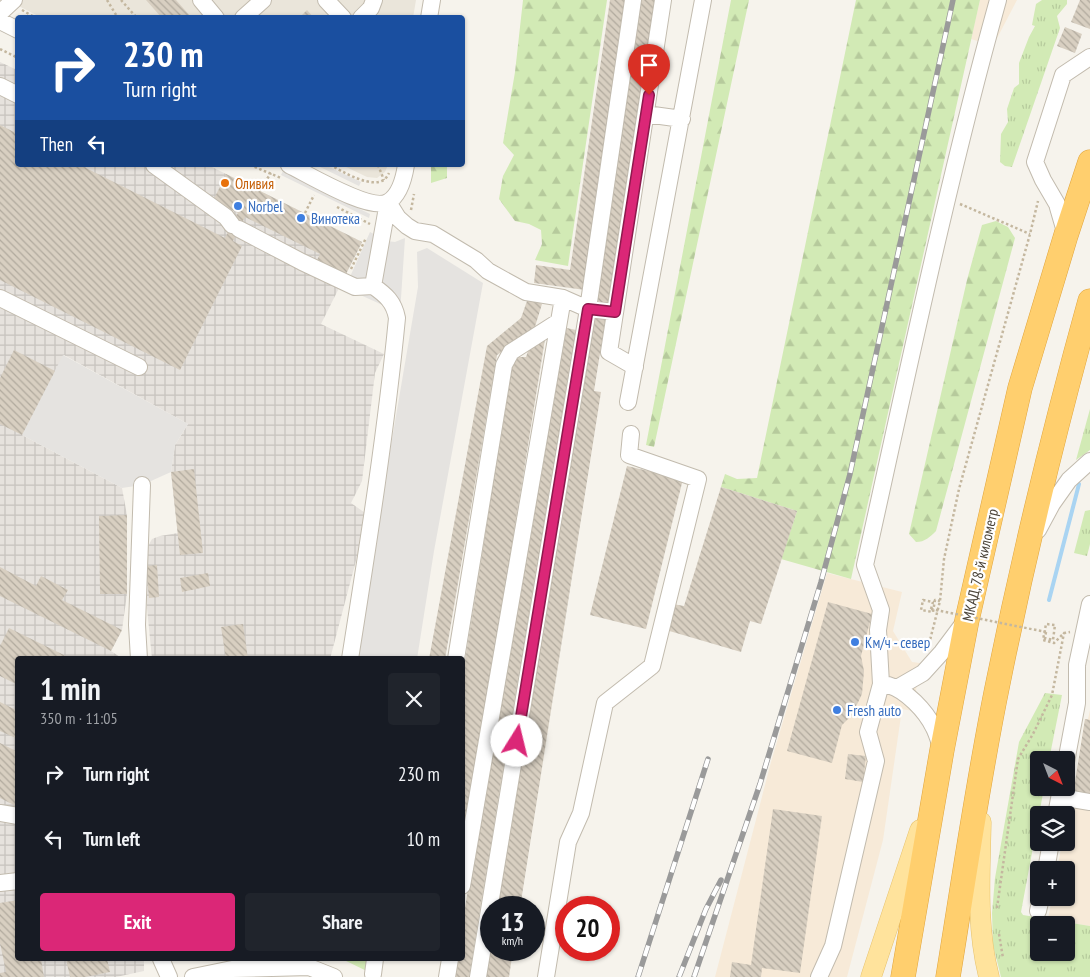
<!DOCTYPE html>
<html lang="en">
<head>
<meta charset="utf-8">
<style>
  :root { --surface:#171b24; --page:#20242c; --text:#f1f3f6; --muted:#9ea1a6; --accent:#db2777 }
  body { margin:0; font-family:"PT Sans Narrow",sans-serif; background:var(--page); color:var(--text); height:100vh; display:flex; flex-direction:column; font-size:19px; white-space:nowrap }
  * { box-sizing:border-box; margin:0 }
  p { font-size:16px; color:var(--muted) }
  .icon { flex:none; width:28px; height:28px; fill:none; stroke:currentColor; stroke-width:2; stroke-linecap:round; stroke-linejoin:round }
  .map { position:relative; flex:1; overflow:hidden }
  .details { position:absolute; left:15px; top:656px; width:450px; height:305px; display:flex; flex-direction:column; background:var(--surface); border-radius:5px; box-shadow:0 1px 4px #0004 }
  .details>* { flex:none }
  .banner { position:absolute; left:15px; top:15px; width:450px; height:152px; border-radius:5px; box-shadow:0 1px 4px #0004; background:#1a4fa0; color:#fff; overflow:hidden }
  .needle { width:32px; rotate:138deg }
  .buttons { position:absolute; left:1030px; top:751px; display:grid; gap:10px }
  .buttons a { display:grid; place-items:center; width:45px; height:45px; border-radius:5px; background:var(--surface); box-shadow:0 1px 4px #0004; font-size:25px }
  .speed { position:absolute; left:480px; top:896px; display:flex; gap:10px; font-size:25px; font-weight:700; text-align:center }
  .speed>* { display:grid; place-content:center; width:65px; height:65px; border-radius:50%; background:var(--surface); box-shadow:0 1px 4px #0004; line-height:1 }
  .speed small { font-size:12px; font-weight:400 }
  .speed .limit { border:8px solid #d22; background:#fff; color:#111 }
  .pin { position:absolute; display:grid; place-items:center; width:42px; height:42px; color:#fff; margin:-51px -21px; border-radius:50% 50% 50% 0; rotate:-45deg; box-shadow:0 0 5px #0007 }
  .pin .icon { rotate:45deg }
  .me { position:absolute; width:55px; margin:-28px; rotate:9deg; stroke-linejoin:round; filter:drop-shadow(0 0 4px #0008) }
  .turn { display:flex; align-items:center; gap:18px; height:105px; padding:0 25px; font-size:22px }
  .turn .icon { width:65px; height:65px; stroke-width:2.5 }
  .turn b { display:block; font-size:35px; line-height:42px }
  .then { display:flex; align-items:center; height:48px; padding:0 25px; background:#0003; gap:10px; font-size:19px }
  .round { display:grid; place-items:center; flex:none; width:52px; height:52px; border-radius:5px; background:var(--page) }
  .summary { display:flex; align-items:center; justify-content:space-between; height:85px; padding:0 25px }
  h1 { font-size:30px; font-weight:600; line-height:38px }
  .button { display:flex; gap:10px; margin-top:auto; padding:10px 25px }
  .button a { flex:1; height:58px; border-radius:5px; background:var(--accent); color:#fff; font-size:20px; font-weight:600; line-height:58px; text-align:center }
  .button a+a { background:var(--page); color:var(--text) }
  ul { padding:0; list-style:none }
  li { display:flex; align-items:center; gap:15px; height:65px; padding:0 25px }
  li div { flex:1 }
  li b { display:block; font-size:19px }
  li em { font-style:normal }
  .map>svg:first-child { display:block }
  .residential { fill:#eae5da }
  .commercial { fill:#f7ead8 }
  .industrial { fill:url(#industrial-grid) }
  .grass { fill:url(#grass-tufts); fill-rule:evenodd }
  .forest { fill:url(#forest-firs) }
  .parking { fill:#e5e3e0 }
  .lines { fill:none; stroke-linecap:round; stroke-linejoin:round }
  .stream { stroke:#a9d4f2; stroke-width:4 }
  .building { fill:url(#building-back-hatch) }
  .minor-casing { stroke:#c2bbae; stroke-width:18 }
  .major-casing { stroke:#e6c16a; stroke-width:21 }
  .highway-casing { stroke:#e0a43c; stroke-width:25 }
  .path { stroke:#c4b79f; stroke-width:2.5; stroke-dasharray:2.5 2.5; stroke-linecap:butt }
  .minor { stroke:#fff; stroke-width:16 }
  .major { stroke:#ffe39c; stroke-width:20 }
  .highway { stroke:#ffcf6e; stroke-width:24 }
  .rail-casing { stroke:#9a9a9a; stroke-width:5.5 }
  .rail { stroke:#fff; stroke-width:4; stroke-dasharray:11; stroke-linecap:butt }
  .path-bridge { stroke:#c4b79f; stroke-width:2.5; stroke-dasharray:2.5 2.5; stroke-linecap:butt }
  .route-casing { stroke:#8e194d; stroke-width:12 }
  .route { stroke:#db2777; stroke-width:9 }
  .food-dot { fill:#e8710a; stroke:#fff; stroke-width:2 }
  .shop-dot { fill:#3f7fe0; stroke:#fff; stroke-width:2 }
  .labels { text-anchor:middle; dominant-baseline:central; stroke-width:4.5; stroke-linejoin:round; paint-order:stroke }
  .food-label { font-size:15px; fill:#c56008; stroke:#fff; text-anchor:start }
  .shop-label { font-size:15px; fill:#366cbe; stroke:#fff; text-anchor:start }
  .street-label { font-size:15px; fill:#4b4439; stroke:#fff }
</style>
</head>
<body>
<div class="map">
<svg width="1090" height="977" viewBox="0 0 1090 977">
  <defs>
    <pattern id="industrial-grid" width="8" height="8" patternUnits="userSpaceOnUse" patternTransform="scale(1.25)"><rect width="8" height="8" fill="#e6e2dd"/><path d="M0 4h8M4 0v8" fill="none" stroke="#c7c3be"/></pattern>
    <pattern id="grass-tufts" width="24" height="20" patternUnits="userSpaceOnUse" patternTransform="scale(1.25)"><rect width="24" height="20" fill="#d2eab5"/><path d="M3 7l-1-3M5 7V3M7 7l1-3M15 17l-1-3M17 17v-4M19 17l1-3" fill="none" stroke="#b6ca9c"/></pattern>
    <pattern id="forest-firs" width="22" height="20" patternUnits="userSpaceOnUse" patternTransform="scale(1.25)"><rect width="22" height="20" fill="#d2eab5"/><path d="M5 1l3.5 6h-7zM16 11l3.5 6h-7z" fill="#b6ca9c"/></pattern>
    <pattern id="building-back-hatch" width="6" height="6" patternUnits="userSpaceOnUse" patternTransform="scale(1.25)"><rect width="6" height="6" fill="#d8cfc1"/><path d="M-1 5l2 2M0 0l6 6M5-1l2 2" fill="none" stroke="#b1aa9e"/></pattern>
  </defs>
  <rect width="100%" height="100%" fill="#f6f3ec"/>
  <path class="residential" d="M7,0h409l-3,18h-371z
    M342,165h46l-3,7 -8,6 -10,-1z"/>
  <path class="commercial" d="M980,0h37l-24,46 -22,-7z
    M827,573l75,19 -9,39 19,31 8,1 -7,48 -11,-2 -19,131 -36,137h-132l56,-215z
    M1090,710v216l-42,-7 4,-21h14v-28h-9l5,-27 4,-1v-25l2,-8 2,1 3,-15 12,-76h3z"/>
  <path class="industrial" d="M0,62l17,8 1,95h190l154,77 -41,82 63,30 -9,19 -13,108 -11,22 17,12 -38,144h-178l-6,-61 -1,-34 2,-16 5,-9 8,-3 18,-3 -7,-61 4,-27 13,-21 -124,-69 -42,80 100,53 5,27v79l-5,36 -11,21 12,8h-105v300h126v12l-28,6h-116z"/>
  <path class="grass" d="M1042,0h25v4l-10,12 3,12 -48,139 -7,-1 -5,-4 1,-28 7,-12 -1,-13 7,-21 5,-4v-21l10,-26 6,-11 -3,-1 4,-21z
    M1090,409v41l-14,10z
    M1090,510v34l-3,12 -13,-3 11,-42z
    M1045,693l17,2 -13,65h-10v28h5l-23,124 2,3 67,11v51h-89l-8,-32 -1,-32 3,-35 24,-136zM1039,925h27v27h-27z"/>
  <path class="forest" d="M523,0h84l-39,266 -33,-6 7,-16 -1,-14 -12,-6 -14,-3 -16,-22 4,-23 11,-21 -11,-12 12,-71z
    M731,0h18l-95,447 -8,-2z
    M856,0h124l-129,579 -70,-20 16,-48 -76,-24 4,-13 12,5 20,-1z
    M431,165h16v13l-16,5z
    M996,221l12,6 7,11 -79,293c-6,6 -11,11 -20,11l-7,-8 58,-254 15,-55z
    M342,959h37l-2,17z"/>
  <path class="parking" d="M316,165h9l36,17 -2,4z
    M283,171l87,43 -1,4 -88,-43z
    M370,232l17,9 8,1 10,-4 -5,75 -55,-25z
    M427,248l56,35 -49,268 -17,108h-67l25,-120 43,-252 -1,-35z
    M63,355l125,69 -13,21 -4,27 -29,13 -20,3 -100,-53z"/>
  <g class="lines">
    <path class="stream" d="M1049,600l30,-116"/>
  </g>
  <path class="building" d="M146,0h30l16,18h-30z
    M610,0h19l-44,290 -51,-7 2,-18 34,5z
    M641,0h14l-46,307 -14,-2z
    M1080,0h10v29l-19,-7z
    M307,10l7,8h-15z
    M1065,27l17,7 -7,19 -18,-7z
    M0,125l18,9v31h62l145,73 13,-25 -25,-12 13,-27 136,68 -18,36 -29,-14 5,-10 -75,-37 -12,24 9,5 -62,124 -180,-90z
    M528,298l14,6 -8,26 -37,25 -52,304h-16l58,-313 34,-28z
    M589,313l17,3 -12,75 7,1 -81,516h-26z
    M562,327l14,3 -107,647h-15l3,-18h5v-33z
    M545,339l-81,506h-2v-165l51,-323h13l4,-12z
    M14,350l41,21 -33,64 -22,-11v-46z
    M627,466l56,13 -37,150 -56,-14z
    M194,469l9,84 -23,2 -9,-83z
    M721,487l76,24 -36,113 -11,-3 -9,31 -75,-22 7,-26 11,2z
    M127,515v79h-27l-1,-78z
    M157,565l2,32 -10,1 -3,-32z
    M0,567l36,19 5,-10 27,14 -6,10 60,30 -11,21 -111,-55z
    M208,573l2,13 -28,6 -2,-14z
    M828,602l44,12 -11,42 3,15 -2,23 -10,21 -10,10 -10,38 -45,-12z
    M243,624l5,35h-22l-5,-32z
    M9,628l63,31h-54v26l-18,-9v-30z
    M0,702l18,9v28l-18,-8z
    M1085,719l5,1v78l-17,-3z
    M0,743l18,9v55l-18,-9z
    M848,754l18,2 -3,26 -18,-3z
    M773,809l49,7 -22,157 -38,-5 -1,9h-31l2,-15 19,3z
    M18,900v59h23l3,18h-44v-4l6,-1 -6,-29v-40z
    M491,933v17h22l-4,27h-26z
    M66,959h41l3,13 -25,5h-15z"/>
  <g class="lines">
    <defs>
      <path id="minor" d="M201,0l15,18
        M326,0l17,18
        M0,13l14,-13
        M243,18l20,-18
        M361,18l10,-10 3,-8
        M429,18l3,-18
        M0,21l18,9
        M0,86l18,9
        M646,114l36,5
        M154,165l72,52 6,8
        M289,165c19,9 81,47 99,37 12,-7 16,-24 18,-37
        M388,202l10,16 9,8 8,5 18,3 43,26 12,11 38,21 37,6 25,11 27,3
        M239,229l63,33 53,25 18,-1
        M1066,235l-9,-31 -14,-24 -8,-18 28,-87 27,-18
        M0,298l139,69
        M635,367l-26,-15 54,-352
        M628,402l75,-402
        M1038,530l14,-26 17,-24 21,-19
        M139,659l-2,-34 5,-140
        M350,659c18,-114 36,-227 47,-341 -3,-16 -11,-23 -24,-32l15,-84
        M456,659l48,-294 7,-13 47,-30
        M888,685c18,5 38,26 46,43 3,6 5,13 7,19
        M897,688l26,-15 19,-21 21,-28
        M1066,762l11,-59v-38l13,-61
        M1060,797l30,5
        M0,813l18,3
        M1056,815l5,-27
        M1046,870l5,-28
        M0,883l18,-2
        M462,886l101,-588
        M1038,911l3,-13
        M161,959l8,18
        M373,974l2,-15
        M193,977l39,-8 77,-2 25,10
        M447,977l3,-18
        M478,977l110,-668 45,-309
        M546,977l22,-135 13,-29 24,-110 47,-37 46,-187 -69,-24 2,-21
        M819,977l14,-31 43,-185 -8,-29 13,-48 -3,-54 3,-20 -16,-45c42,-189 81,-378 133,-565"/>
      <path id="major" d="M981,822c-1,51 -5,105 8,155
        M871,977l49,-147"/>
      <path id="highway" d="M903,977l39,-227 25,-130 53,-232 46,-153 24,-73
        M948,977c16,-98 30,-197 50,-294 26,-129 57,-256 92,-382"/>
    </defs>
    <use href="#minor" class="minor-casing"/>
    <use href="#major" class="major-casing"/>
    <use href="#highway" class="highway-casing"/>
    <path class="path" d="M107,0l11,18
      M121,0l16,18
      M22,10l14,8
      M0,49l18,9
      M250,165l31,13
      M330,165c12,6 42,25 55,14 2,-2 3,-4 4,-6
      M378,165l6,15
      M259,191l12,-18
      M960,204l70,30
      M337,207l33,17
      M411,210l3,-16
      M305,213l9,-18
      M351,269l15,-31
      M931,609l2,-7 -10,-2 -2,10 12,2 2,-12 5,1
      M1046,632l-1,6 8,2 2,-15 -9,-1 -3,16 11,3 10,-10 6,-1
      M929,644l11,-43 4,-42 15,-70 71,-255 8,-33
      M997,908l21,-149 15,-25 19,-39 12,-62
      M999,934l4,24"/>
    <use href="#minor" class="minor"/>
    <use href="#major" class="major"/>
    <use href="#highway" class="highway"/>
    <defs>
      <path id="rail" d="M638,977l70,-218
        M679,977l27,-68 15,-29
        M694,977l66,-193 61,-202 29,-108 103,-474"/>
    </defs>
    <use href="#rail" class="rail-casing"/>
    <use href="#rail" class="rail"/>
    <path class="path-bridge" d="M931,609l115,23"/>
  </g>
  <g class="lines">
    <defs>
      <path id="route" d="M517,741l71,-432 27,3 34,-217"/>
    </defs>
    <use href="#route" class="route-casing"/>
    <use href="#route" class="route"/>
  </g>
  <circle class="food-dot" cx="225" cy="183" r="5"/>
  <g class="shop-dot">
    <circle cx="238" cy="206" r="5"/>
    <circle cx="301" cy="218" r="5"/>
    <circle cx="855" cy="642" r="5"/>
    <circle cx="837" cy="710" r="5"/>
  </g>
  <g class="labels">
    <g class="food-label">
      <text x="235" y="183">Оливия</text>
    </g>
    <g class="shop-label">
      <text x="248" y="206">Norbel</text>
      <text x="311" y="218">Винотека</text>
      <text x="865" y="642">Км/ч - север</text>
      <text x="847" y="710">Fresh auto</text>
    </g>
    <g class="street-label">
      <text transform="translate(980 565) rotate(-77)">МКАД, 78-й километр</text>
    </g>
  </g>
</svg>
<div class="buttons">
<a><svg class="needle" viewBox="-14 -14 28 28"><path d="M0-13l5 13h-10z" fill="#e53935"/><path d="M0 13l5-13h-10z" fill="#9ea1a6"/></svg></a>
<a><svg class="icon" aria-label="layers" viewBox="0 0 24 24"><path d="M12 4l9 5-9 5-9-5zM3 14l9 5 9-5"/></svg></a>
<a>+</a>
<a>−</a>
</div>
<div class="speed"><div>13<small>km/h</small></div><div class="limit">20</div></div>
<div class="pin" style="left:649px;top:95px;background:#d93025"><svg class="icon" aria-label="arrive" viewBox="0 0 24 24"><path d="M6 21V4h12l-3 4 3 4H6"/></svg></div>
<svg class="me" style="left:517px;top:741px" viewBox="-20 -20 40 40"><circle r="19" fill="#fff"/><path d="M0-13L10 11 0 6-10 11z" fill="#db2777"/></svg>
<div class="banner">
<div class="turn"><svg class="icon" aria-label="right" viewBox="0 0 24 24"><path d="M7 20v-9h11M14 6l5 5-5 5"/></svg><div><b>230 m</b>Turn right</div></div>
<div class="then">Then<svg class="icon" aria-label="left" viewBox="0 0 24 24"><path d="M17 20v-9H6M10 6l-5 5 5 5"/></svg></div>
</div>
<section class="details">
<div class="summary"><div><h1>1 min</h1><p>350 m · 11:05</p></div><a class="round"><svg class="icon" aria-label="close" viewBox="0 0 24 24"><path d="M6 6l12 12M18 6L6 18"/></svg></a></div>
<ul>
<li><svg class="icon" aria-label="right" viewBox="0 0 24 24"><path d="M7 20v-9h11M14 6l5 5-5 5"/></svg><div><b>Turn right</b></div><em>230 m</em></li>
<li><svg class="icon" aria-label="left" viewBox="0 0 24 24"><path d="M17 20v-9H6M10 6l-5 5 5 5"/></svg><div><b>Turn left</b></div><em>10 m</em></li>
</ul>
<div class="button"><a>Exit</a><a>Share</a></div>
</section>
</div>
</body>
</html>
